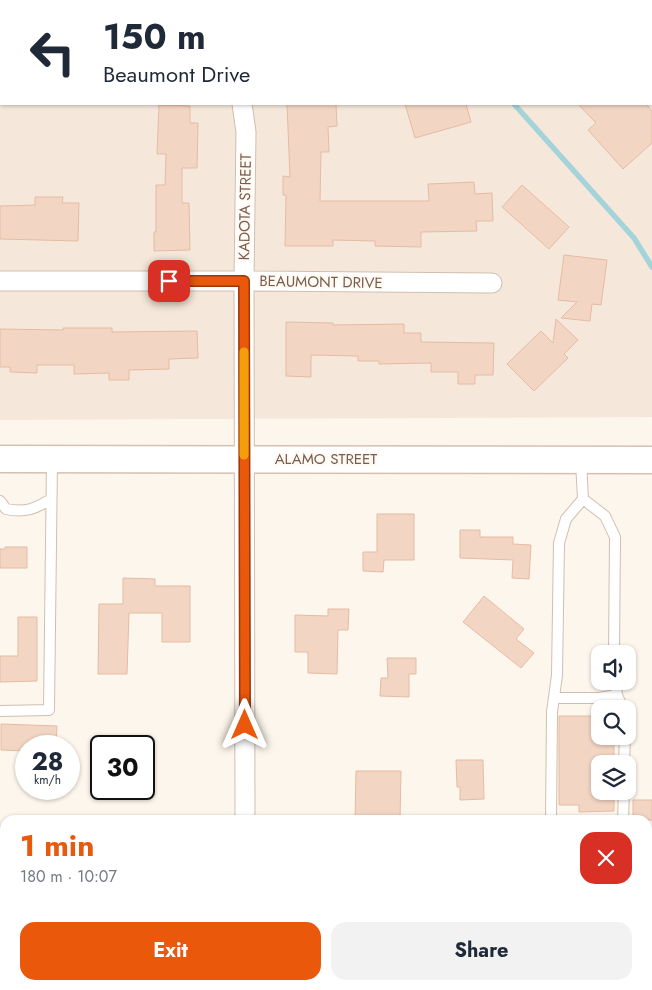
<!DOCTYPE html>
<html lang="en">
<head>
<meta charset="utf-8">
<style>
  :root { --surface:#fff; --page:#f2f2f3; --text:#1f2937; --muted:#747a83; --accent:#ea580c }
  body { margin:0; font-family:Jost,sans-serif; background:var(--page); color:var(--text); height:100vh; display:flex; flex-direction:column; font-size:19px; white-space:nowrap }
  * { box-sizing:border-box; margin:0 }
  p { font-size:16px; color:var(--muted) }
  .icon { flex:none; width:28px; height:28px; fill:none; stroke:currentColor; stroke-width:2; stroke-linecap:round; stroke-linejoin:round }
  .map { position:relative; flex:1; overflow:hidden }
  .details { position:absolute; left:0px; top:815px; width:652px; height:175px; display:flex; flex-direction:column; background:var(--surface); border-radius:15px 15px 0 0; box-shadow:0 1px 4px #0004 }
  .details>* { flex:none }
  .banner { position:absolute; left:0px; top:0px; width:652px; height:105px; box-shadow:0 1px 4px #0004; background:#fff; color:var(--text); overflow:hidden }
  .fabs { position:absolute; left:591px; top:645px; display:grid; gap:10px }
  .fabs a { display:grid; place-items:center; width:45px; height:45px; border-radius:10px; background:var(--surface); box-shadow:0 1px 4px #0004; font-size:25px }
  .speed { position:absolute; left:15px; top:735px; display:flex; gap:10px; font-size:25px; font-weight:700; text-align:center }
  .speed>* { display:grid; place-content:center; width:65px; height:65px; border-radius:50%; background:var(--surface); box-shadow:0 1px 4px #0004; line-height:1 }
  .speed small { font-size:12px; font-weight:400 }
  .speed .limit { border:2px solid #111; border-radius:8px; background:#fff; color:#111 }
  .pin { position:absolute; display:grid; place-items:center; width:42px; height:42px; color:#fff; margin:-21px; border-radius:10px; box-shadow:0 2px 8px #0006 }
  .me { position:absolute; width:55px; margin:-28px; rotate:0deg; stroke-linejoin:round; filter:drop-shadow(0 0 4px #0008) }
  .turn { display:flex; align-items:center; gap:18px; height:105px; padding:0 20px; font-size:22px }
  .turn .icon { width:65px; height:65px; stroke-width:2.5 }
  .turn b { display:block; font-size:35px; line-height:42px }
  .round { display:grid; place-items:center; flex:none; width:52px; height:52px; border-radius:15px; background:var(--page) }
  .summary { display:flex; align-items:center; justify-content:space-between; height:85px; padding:0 20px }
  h1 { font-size:30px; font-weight:700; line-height:38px; color:var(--accent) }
  .cta { display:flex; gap:10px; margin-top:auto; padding:10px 20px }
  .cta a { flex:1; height:58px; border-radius:15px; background:var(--accent); color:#fff; font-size:20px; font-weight:700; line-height:58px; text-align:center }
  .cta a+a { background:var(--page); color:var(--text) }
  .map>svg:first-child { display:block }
  .residential { fill:#f5e8da; fill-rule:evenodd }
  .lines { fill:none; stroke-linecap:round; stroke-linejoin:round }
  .stream { stroke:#a5d3da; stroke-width:5.5 }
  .building { fill:#f3d5c3; stroke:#e6bba3 }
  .service-casing { stroke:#d1beb0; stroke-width:12 }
  .minor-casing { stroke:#d1beb0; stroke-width:21 }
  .secondary-casing { stroke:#d6c0b0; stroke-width:29 }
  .service { stroke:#fff; stroke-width:10 }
  .minor { stroke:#fff; stroke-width:19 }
  .secondary { stroke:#fff; stroke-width:26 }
  .route-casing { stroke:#983908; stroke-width:12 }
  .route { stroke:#ea580c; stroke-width:9 }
  .slow { stroke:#f59e0b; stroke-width:9 }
  .labels { text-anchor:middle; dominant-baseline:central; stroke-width:4.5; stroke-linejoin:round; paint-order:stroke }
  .street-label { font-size:15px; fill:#7a5c4d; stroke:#fffaf3 }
</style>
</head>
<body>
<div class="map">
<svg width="652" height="990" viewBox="0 0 652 990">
  <rect width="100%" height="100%" fill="#fdf6ec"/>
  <path class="residential" d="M0,0h652v417l-652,3zM1,1h650v103h-650z"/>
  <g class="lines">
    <path class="stream" d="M420,0l1,1
      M514,104l120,134 18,29"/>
  </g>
  <path class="building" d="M287,104h49l1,22 -9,1 1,25h-8l-1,49h109l-1,-17 46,-2 1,12 17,-1 1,28h-17l1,10 -56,1v15l-46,-1v-5l-42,-1v6h-48l1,-51h-3v-19l7,1z
    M405,104h61l5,18 -56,16z
    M578,104h68l6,7v32l-29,26 -35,-39 8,-7z
    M159,105l31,1v17h8l-1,45h-15v35h7l1,47 -36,1v-19h2v-47h9l1,-31h-9z
    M522,185l47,42 -20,22 -47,-42z
    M35,197h28l-1,6h17l-1,38 -78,-2v-33l35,-1z
    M564,255l43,5 -6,45 -9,-1 -2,17 -29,-3 16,-16 -19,-2z
    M556,319l22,21 -14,14 4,4 -34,33 -27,-27 34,-33 12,12z
    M286,322l47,1v2l71,-1v9h17v9l73,1 -1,32h-18v9h-17v-12h-27v-9l-52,1v-3h-21v-5l-47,-1v22l-25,-1z
    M63,328h49v4l85,-1 1,27 -29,1v10l-40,1v10h-20v-7l-35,1v-9h-37v8l-27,-1v-5h-10v-38l63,1z
    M377,514h37v46h-30l-1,12 -20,-1v-19h14z
    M460,530h20v7h33v7l18,1 -2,34 -17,-1 1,-18 -53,-2z
    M5,547h22v21h-27v-19h5z
    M123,578l32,1v7h35v56h-28v-29h-33l-2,61h-29l1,-70h24z
    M484,596l40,33 -8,10 18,14 -13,15 -58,-46z
    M328,609h21l-1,21h-10l-1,44 -29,-1v-21h-13v-37l33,1z
    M18,617h19v64l-37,1v-26h18z
    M387,658h29v16h-7v23l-29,-1 1,-18h7z
    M559,716h41v20h14v28h-14v27h14v20l-35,1v-7h-20z
    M1,724l56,2 -1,20h-30v5l-25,-1z
    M456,760h27l1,39 -24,1v-13h-3z
    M356,771h45l-1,49h-45z
    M633,800h19v20h-19z"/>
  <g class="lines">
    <defs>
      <path id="service" d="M583,499l22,17 10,21 -1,117
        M0,501l6,8c19,4 29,0 45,-10
        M615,681l2,14 6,14
        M555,698h44l18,-3
        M0,711l49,-1 3,-250
        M624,764l1,-28
        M551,820l1,-108 5,-37 2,-132 7,-24 17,-20 -2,-38
        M623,820l1,-29
        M137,985l1,5
        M44,990v-5"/>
      <path id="minor" d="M211,0v1
        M618,0l1,1
        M651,37l1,1
        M242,104l4,28 -2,149 1,539
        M0,281h244l248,2
        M246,985v5
        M495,985l6,5"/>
      <path id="secondary" d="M0,459l652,1"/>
    </defs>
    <use href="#service" class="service-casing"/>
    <use href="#minor" class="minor-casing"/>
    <use href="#secondary" class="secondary-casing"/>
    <use href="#service" class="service"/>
    <use href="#minor" class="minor"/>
    <use href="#secondary" class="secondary"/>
  </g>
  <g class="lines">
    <defs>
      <path id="route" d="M169,281h75l1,444"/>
    </defs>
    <use href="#route" class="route-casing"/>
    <use href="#route" class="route"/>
    <path class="slow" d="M244,455v-103"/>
  </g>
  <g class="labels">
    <g class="street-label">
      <text transform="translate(245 207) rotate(-89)">KADOTA STREET</text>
      <text transform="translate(321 282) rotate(1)">BEAUMONT DRIVE</text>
      <text x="326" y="459">ALAMO STREET</text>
    </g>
  </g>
</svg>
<div class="fabs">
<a><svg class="icon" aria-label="sound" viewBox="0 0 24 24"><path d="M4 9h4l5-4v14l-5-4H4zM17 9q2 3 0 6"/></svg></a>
<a><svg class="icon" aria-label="search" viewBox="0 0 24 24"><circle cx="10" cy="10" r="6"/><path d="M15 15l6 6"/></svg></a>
<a><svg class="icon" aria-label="layers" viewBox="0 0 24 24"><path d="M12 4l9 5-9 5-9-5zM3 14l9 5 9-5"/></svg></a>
</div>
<div class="speed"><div>28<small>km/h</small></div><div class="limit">30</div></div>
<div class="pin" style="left:169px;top:281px;background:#d93025"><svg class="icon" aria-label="arrive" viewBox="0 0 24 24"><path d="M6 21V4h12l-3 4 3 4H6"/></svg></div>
<svg class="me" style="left:245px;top:725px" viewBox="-20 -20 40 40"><path d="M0-17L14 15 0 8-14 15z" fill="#ea580c" stroke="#fff" stroke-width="4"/></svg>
<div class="banner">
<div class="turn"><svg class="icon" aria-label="left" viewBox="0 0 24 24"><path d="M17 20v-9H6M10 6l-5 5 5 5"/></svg><div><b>150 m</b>Beaumont Drive</div></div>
</div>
<section class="details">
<div class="summary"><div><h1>1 min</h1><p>180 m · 10:07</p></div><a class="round" style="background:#d93025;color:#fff"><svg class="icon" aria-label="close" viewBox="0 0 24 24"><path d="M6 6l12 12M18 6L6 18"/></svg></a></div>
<div class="cta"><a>Exit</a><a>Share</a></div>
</section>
</div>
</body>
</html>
